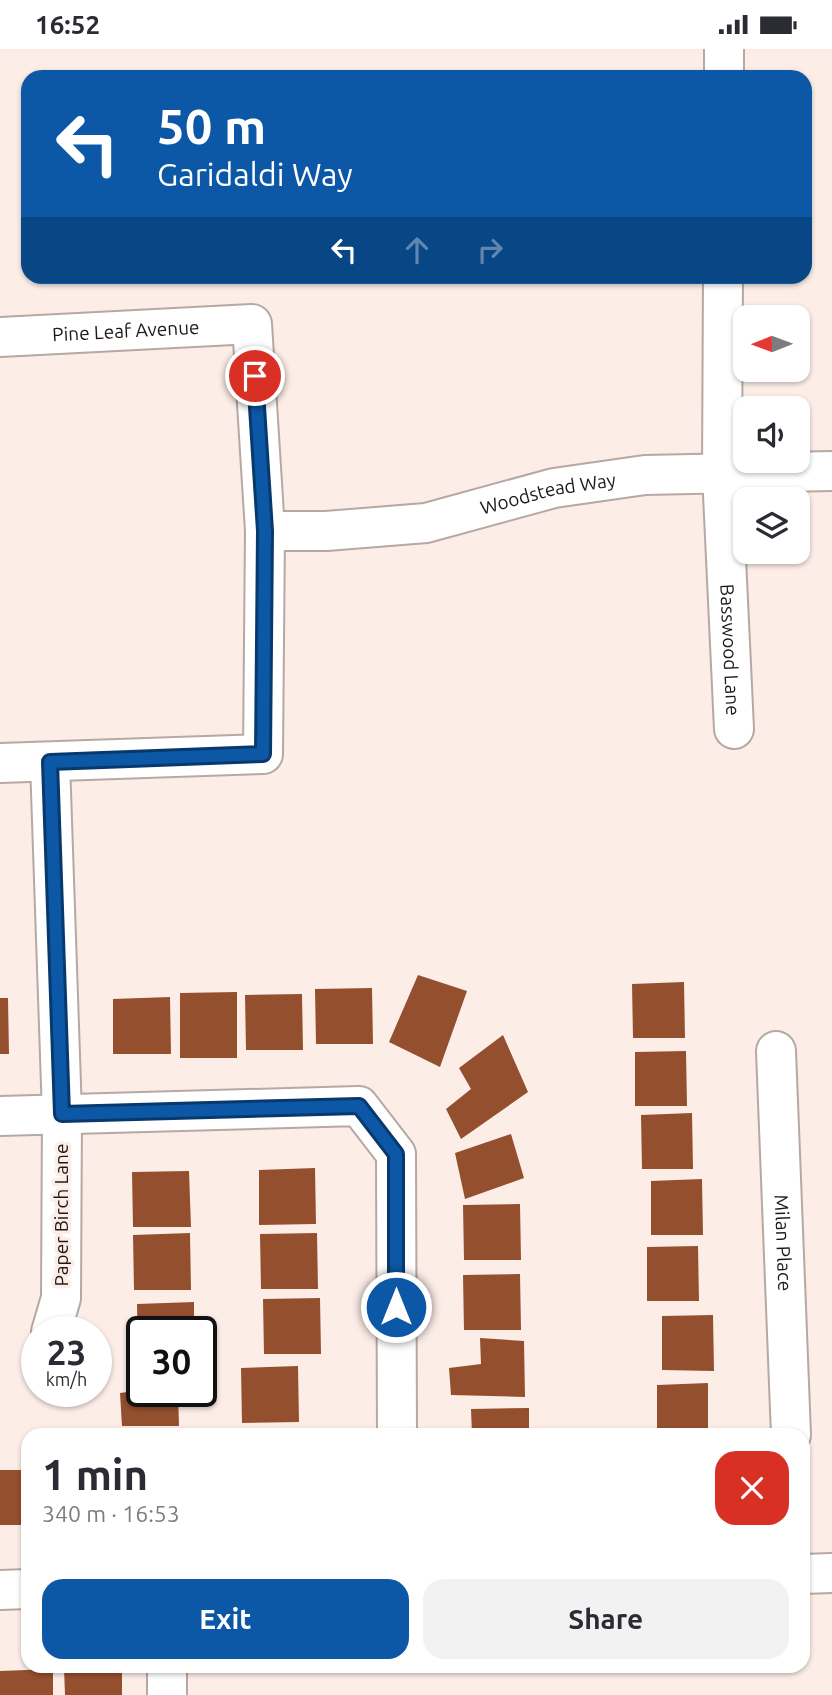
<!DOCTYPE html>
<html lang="en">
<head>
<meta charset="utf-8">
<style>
  :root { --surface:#fff; --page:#f2f2f3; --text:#2b2b33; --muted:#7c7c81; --accent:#0c58a7 }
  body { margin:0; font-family:Ubuntu,sans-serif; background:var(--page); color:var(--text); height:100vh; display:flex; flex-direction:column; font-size:26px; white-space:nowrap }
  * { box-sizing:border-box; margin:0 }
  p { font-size:23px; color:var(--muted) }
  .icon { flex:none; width:38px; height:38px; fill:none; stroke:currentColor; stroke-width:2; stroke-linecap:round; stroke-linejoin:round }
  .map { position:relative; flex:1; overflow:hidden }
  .panel { position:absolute; left:21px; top:1379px; width:789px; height:245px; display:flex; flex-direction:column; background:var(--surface); border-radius:21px; box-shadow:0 2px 5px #0004 }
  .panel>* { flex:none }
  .guide { position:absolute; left:21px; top:21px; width:791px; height:214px; border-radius:21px; box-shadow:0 2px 5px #0004; background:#0c58a7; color:#fff; overflow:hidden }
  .needle { width:46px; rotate:269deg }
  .fabs { position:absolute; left:733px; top:256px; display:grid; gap:14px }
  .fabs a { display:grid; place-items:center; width:77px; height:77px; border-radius:14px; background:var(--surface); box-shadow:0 2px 5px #0004; font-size:35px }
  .speed { position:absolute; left:21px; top:1267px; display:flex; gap:14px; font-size:35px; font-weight:700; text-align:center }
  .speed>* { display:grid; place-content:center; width:91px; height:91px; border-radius:50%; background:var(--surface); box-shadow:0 2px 5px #0004; line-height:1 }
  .speed small { font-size:18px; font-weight:400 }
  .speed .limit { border:4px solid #111; border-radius:10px; background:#fff; color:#111 }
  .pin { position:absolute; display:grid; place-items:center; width:60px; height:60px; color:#fff; margin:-30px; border:4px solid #fff; border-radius:50%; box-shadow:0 2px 7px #0007 }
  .me { position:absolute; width:77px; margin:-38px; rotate:0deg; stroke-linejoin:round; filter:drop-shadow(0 0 5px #0008) }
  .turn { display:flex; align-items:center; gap:24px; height:147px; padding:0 21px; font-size:32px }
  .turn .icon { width:91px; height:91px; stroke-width:2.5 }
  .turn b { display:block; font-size:49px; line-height:60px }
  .lanes { display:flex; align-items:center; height:66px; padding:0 21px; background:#0003; justify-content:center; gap:35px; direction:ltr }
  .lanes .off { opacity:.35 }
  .round { display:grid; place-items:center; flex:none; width:74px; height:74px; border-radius:21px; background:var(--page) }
  .head { display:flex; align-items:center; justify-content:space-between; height:119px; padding:0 21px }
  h1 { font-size:42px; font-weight:700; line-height:52px }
  .primary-button { display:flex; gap:14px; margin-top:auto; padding:14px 21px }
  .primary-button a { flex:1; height:80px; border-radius:21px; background:var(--accent); color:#fff; font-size:28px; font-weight:700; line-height:80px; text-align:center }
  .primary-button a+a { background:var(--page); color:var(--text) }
  .status { display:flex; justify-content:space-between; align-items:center; height:49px; padding:0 35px; background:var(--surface); direction:ltr }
  .status svg { height:19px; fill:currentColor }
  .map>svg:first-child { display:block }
  .building { fill:#944f2e }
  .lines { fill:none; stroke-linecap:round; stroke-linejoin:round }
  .minor-casing { stroke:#b6a8a2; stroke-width:42 }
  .minor { stroke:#fff; stroke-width:38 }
  .route-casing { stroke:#08396d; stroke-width:18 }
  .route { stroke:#0c58a7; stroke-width:12 }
  .labels { text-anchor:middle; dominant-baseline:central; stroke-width:7; stroke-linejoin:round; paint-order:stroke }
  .street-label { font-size:19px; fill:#1e1916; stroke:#fcede7 }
</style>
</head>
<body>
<div class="status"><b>16:52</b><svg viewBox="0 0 49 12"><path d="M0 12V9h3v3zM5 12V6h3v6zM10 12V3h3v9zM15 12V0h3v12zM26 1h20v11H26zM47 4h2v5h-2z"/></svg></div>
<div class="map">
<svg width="832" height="1646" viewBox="0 0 832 1646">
  <rect width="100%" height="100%" fill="#fcede7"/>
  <path class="building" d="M418,926l49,16 -27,76 -51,-25z
    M684,933l1,56h-52l-1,-54z
    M372,939l1,56h-57l-1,-55z
    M237,943v66h-57v-65z
    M302,945l1,56h-57l-1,-55z
    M170,948l1,57h-58v-55z
    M0,949h8l1,56h-9z
    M503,986l25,57 -67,47 -15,-30 25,-20 -12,-21z
    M686,1002l1,55h-52v-54z
    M692,1064l1,56h-51l-1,-54z
    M511,1085l13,44 -59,21 -10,-46z
    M315,1119l1,56 -57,1v-55z
    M189,1122l2,56h-58l-1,-55z
    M702,1130l1,56h-52v-54z
    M520,1155l1,56h-57l-1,-55z
    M190,1184l1,57h-57l-1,-55z
    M317,1184l1,56h-57l-1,-55z
    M698,1197l1,55h-52v-54z
    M520,1225l1,56h-57l-1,-55z
    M320,1249l1,56h-57l-1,-55z
    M194,1253v30h-52v27h-4l-1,-55z
    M713,1266l1,56 -52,-1v-54z
    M480,1289l44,3 1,56 -74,-2 -2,-27 32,-4z
    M298,1317l1,56 -57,1 -1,-55z
    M708,1334v52h-51v-50z
    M142,1341l36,1 1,35h-57l-2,-33z
    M529,1359v27h-57l-1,-26z
    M0,1421h25l1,55h-26z
    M122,1618v28h-57l-1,-27z
    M53,1620v26h-53v-24z"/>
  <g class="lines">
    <defs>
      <g id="minor">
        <path d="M724,28v-28"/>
        <path id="s1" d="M723,228l-1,196 12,256"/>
        <path id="s2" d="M0,288l252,-13 13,207 -2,223 -263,9"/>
        <path id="s3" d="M265,482h61l100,-8 128,-35 91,-13 187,-4"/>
        <path d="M50,713l12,352 -1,184 -10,34"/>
        <path id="s4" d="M776,1002l15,384"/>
        <path d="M0,1067l359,-10 37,48 1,281"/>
        <path d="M803,1525l29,-1"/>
        <path d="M0,1541l28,-1"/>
        <path d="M167,1617v29"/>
      </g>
    </defs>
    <use href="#minor" class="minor-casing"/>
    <use href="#minor" class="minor"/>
  </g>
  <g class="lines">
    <defs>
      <path id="route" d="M255,327l10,155 -2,223 -213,8 12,352 297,-8 37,48v153"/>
    </defs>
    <use href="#route" class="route-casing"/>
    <use href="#route" class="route"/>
  </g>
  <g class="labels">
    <g class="street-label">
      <text stroke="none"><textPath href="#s2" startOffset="126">Pine Leaf Avenue</textPath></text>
      <text stroke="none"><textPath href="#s3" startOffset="287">Woodstead Way</textPath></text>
      <text stroke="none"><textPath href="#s1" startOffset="373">Basswood Lane</textPath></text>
      <text transform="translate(61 1166) rotate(-90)">Paper Birch Lane</text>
      <text stroke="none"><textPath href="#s4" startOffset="192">Milan Place</textPath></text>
    </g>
  </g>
</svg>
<div class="fabs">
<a><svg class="needle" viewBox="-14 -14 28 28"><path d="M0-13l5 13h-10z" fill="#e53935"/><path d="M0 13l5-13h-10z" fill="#7c7c81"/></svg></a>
<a><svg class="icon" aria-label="sound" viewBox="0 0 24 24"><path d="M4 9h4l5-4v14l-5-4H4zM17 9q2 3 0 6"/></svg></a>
<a><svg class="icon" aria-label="layers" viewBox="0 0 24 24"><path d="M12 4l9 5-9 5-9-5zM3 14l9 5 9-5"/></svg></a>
</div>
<div class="speed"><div>23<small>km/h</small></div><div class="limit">30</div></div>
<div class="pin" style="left:255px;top:327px;background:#d93025"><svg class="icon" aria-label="arrive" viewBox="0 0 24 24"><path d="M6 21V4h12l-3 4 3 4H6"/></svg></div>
<svg class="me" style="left:396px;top:1258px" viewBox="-20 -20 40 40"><circle r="17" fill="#0c58a7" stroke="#fff" stroke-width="3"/><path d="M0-11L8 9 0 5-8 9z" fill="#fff"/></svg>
<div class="guide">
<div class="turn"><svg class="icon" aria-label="left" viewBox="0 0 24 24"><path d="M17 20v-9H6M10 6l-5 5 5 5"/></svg><div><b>50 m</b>Garidaldi Way</div></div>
<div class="lanes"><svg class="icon" aria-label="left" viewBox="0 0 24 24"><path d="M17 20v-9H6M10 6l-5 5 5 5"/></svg><svg class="icon off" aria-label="ahead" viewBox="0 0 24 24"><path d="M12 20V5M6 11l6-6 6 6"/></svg><svg class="icon off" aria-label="right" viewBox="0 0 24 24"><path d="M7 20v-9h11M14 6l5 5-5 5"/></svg></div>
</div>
<section class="panel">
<div class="head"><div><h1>1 min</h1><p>340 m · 16:53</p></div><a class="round" style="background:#d93025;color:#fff"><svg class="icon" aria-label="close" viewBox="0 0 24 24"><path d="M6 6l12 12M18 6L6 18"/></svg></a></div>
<div class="primary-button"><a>Exit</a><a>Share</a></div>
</section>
</div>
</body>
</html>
